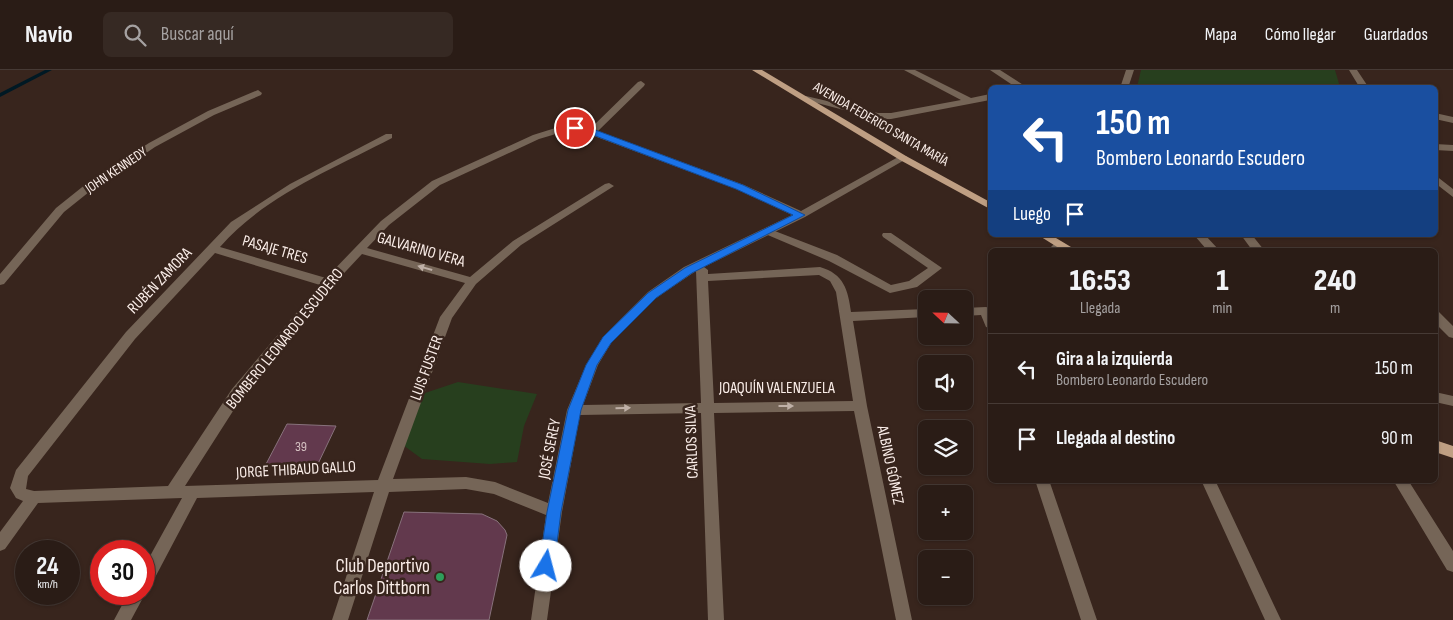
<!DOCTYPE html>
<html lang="es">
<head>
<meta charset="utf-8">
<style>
  :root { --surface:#2a1c16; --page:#362923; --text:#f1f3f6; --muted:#a5a1a1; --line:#463a35 }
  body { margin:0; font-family:"Sofia Sans Condensed",sans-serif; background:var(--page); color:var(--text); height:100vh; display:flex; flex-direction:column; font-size:19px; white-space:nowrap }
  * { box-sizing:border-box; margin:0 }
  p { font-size:16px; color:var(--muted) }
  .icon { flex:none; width:28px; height:28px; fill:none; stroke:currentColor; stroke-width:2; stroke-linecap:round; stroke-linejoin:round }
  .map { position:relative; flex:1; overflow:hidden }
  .drawer { position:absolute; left:988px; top:178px; width:450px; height:235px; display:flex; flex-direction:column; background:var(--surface); border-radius:8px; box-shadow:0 1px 4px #0004,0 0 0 1px var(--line) }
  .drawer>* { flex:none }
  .hud { position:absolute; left:988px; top:15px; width:450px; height:152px; border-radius:8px; box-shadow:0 1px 4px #0004,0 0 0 1px var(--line); background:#1a4fa0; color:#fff; overflow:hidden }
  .needle { width:32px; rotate:292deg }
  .buttons { position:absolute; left:918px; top:220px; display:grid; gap:10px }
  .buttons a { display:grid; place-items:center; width:55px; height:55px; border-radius:8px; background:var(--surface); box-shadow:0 1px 4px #0004,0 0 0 1px var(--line); font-size:25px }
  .speed { position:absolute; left:15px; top:470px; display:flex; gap:10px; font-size:25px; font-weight:700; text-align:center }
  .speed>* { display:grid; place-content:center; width:65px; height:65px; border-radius:50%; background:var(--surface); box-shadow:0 1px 4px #0004,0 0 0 1px var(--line); line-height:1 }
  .speed small { font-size:12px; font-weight:400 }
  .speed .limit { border:8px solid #d22; background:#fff; color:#111 }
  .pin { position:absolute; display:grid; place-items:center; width:42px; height:42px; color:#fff; margin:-21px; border:2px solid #fff; border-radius:50%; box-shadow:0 1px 5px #0007 }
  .me { position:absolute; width:55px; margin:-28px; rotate:8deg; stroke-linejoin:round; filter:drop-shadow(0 0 4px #0008) }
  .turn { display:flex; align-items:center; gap:18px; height:105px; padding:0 25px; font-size:22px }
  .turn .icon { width:65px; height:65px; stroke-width:2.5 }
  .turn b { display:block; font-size:35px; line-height:42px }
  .then { display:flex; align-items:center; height:48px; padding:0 25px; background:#0003; gap:10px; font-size:19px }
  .eta { display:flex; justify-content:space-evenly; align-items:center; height:85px; text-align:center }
  .eta b { font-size:30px; font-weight:800; line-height:35px }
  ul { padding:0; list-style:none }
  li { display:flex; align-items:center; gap:15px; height:70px; padding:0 25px; border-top:1px solid var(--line) }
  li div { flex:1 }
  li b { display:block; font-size:19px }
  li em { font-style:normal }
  header { display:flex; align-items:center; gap:30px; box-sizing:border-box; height:70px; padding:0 25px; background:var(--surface); border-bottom:1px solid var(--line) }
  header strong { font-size:24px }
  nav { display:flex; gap:28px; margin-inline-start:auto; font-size:18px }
  .search { width:350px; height:45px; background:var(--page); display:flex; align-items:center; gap:12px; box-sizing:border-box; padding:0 18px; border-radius:8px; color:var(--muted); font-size:19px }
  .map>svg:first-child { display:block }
  .green { fill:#273f1e }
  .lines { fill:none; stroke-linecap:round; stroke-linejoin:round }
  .stream { fill:#001924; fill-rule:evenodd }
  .building { fill:#62394d; stroke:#88727c }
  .service { fill:#756557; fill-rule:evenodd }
  .minor { fill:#756557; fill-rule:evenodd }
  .primary { fill:#bf9f83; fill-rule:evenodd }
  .oneway { fill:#bfb0a7 }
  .route { fill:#1a73e8; stroke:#114b97 }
  .leisure-dot { fill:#2e9e5b; stroke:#38251d; stroke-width:2 }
  .labels { text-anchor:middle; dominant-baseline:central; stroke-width:5; stroke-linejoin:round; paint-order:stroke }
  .far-street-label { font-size:14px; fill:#fbeee9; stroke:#38251d }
  .number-label { font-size:14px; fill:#d5c1c2 }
  .street-label { font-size:16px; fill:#fbeee9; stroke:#38251d }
  .near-poi-label { font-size:19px; fill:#fbeee9; stroke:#38251d; text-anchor:end }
</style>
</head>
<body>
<header>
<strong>Navio</strong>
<div class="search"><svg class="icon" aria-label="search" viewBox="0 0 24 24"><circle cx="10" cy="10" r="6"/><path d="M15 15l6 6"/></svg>Buscar aquí</div>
<nav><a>Mapa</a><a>Cómo llegar</a><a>Guardados</a></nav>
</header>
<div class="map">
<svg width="1453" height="550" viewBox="0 0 1453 550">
  <rect width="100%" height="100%" fill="#38251d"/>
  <path class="green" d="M1141,0h194l5,17 -131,1 -6,-3 -66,2z
    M458,312l79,12 -13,32 -7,36 -27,2 -68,-5 -19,-14 6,-36 16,-16z"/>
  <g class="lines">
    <path class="stream" d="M45,0h7l-52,27v-4z"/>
  </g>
  <path class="building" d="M287,354l49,2 -20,42 -51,-2z
    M404,442l78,2 15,7 8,9 2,5 -18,85h-122z"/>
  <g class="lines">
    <path class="service" d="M767,158l70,27 54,30 18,-4 19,-13 -45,-31 -1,-2 1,-2h8l51,35 -25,19 -27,6 -61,-32 -66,-28 -1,-2z"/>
    <path class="minor" d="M904,0h11l56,28 19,-4v6l-99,19h-13l-76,-20 4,-3 72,17h13l70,-13z
      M990,0h10l28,18h-11z
      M1126,0h8l-6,18h-8z
      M1349,0h8l12,18h-9z
      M641,11l4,3 -1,2 -46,45 146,54 57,26 99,-55h6l2,2 -103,59 -101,50 4,3v4l112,-7c24,7 28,23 31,45l75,-3v8l-73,4 14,85 45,214h-16l-42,-209 -140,2 10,207h-16l-7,-207 -121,2 -18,97 -15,108h-16l15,-105 -52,-21 -28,-5 -77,3 -41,128h-16l42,-128 -177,6 -47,89 -6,2v-22l38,-69 -144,5 -33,46 -5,2v-19l23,-31 -7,-3 -6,-10 6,-18 110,-138 105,-110 59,-38 96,-50h6v4c-59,31 -128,58 -172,109l106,31 55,-57 51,-40 101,-46 32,-10 26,3 47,-46zM566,61l20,2 150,56 56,26 -108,52 -36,25 -45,45 -17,28 -19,45 -19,93 -53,-21 -29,-5 -73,2 59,-161 24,-34 45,-39 93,-59 -5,-3 -4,1 -92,57 -43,36 -103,-29 22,-23 51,-40 99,-46zM215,183l105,32 -88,104 -64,97 -134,5 -8,-2 2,-13 107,-137zM362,184l103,29 -25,34 -62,163 -193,6 57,-89 90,-111zM696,201l5,132 -118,2 15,-40 13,-22 45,-45zM819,205l11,6 6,11 17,109 -139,2 -6,-122z
      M258,20l4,3 -1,2 -47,20 -59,32 -61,41 -30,24 -60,72 -4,1v-11l56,-66 30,-24 63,-41 59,-32z
      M1435,43l18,4v6l-18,-4z
      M1435,74l18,1v6l-18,-1z
      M1435,105l18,14v8l-18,-14z
      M1194,165h11l14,15h-12z
      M1241,165h11l12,15h-12z
      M1060,171l5,3 -5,6h-12l8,-8z
      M986,237l4,1v20l-4,-1 -5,-12 -17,1v-8z
      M1435,241l4,1 14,14v12l-4,-1 -14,-14z
      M1435,322l18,4v10l-18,-4z
      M1035,410h14l48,140h-16z
      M1201,410h14l66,140h-16z
      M1393,410h15l45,71v21l-6,-2z
      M144,521l1,3 -14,26h-17l14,-26h16z"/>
    <path class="primary" d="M752,0h10l144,86 84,46v7l-90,-49z
      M1038,165h13l25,15h-14z
      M1435,370l18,6v12l-18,-6z"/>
  </g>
  <defs><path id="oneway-solid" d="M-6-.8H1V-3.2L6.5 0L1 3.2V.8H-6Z" transform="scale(1.25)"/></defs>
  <g class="oneway">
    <use href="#oneway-solid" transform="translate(425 198) rotate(-164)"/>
    <use href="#oneway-solid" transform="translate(786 336)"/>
    <use href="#oneway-solid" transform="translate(623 338) rotate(-1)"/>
  </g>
  <path class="route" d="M572,56l18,2 153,57 62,30 -113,58 -36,25 -45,45 -14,22 -16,45 -20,102 -7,54 -2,5 -6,2 -5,-2 -2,-5 8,-54 21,-102 18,-45 17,-28 45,-44 37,-25 108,-53 -57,-26 -151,-57 -13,-2z"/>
  <circle class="leisure-dot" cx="440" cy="507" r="5"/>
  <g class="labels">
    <g class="far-street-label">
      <text transform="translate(881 54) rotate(30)">AVENIDA FEDERICO SANTA MARÍA</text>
      <text transform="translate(116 100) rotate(-34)">JOHN KENNEDY</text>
    </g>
    <g class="number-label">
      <text x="301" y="376">39</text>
    </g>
    <g class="street-label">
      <text transform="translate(275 180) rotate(16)">PASAJE TRES</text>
      <text transform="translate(421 180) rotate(16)">GALVARINO VERA</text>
      <text transform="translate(160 211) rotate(-46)">RUBÉN ZAMORA</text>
      <text transform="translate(285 269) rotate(-51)">BOMBERO LEONARDO ESCUDERO</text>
      <text transform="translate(427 298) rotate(-70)">LUIS FUSTER</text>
      <text x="777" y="318">JOAQUÍN VALENZUELA</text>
      <text transform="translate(692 372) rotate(-92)">CARLOS SILVA</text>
      <text transform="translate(550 379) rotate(-79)">JOSÉ SEREY</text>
      <text transform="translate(890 395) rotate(78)">ALBINO GÓMEZ</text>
      <text transform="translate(296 400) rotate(-3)">JORGE THIBAUD GALLO</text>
    </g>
    <g class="near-poi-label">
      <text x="430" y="496">Club Deportivo<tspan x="430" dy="22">Carlos Dittborn</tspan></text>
    </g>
  </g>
</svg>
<div class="buttons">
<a><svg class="needle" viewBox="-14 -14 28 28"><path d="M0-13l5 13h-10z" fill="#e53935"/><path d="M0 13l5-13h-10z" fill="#a5a1a1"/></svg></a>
<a><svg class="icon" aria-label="sound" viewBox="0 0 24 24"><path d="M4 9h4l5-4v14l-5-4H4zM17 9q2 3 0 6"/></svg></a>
<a><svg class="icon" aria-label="layers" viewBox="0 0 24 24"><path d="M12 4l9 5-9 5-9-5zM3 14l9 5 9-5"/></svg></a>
<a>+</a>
<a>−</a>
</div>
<div class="speed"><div>24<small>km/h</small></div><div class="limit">30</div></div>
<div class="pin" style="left:575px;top:58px;background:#d93025"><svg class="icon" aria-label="arrive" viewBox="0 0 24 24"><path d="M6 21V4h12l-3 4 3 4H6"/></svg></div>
<svg class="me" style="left:546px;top:496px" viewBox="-20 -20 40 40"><circle r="19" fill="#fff"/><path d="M0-13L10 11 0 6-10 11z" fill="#1a73e8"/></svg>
<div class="hud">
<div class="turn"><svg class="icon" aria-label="left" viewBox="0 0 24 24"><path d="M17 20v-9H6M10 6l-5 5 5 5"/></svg><div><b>150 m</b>Bombero Leonardo Escudero</div></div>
<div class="then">Luego<svg class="icon" aria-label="arrive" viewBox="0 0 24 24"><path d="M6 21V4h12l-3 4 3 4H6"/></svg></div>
</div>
<section class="drawer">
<div class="eta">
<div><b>16:53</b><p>Llegada</p></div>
<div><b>1</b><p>min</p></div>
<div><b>240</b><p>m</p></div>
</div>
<ul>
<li><svg class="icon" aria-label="left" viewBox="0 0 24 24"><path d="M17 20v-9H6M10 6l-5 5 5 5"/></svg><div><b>Gira a la izquierda</b><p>Bombero Leonardo Escudero</p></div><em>150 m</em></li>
<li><svg class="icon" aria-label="arrive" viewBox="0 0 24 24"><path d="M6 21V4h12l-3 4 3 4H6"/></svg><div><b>Llegada al destino</b></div><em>90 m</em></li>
</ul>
</section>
</div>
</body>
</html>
